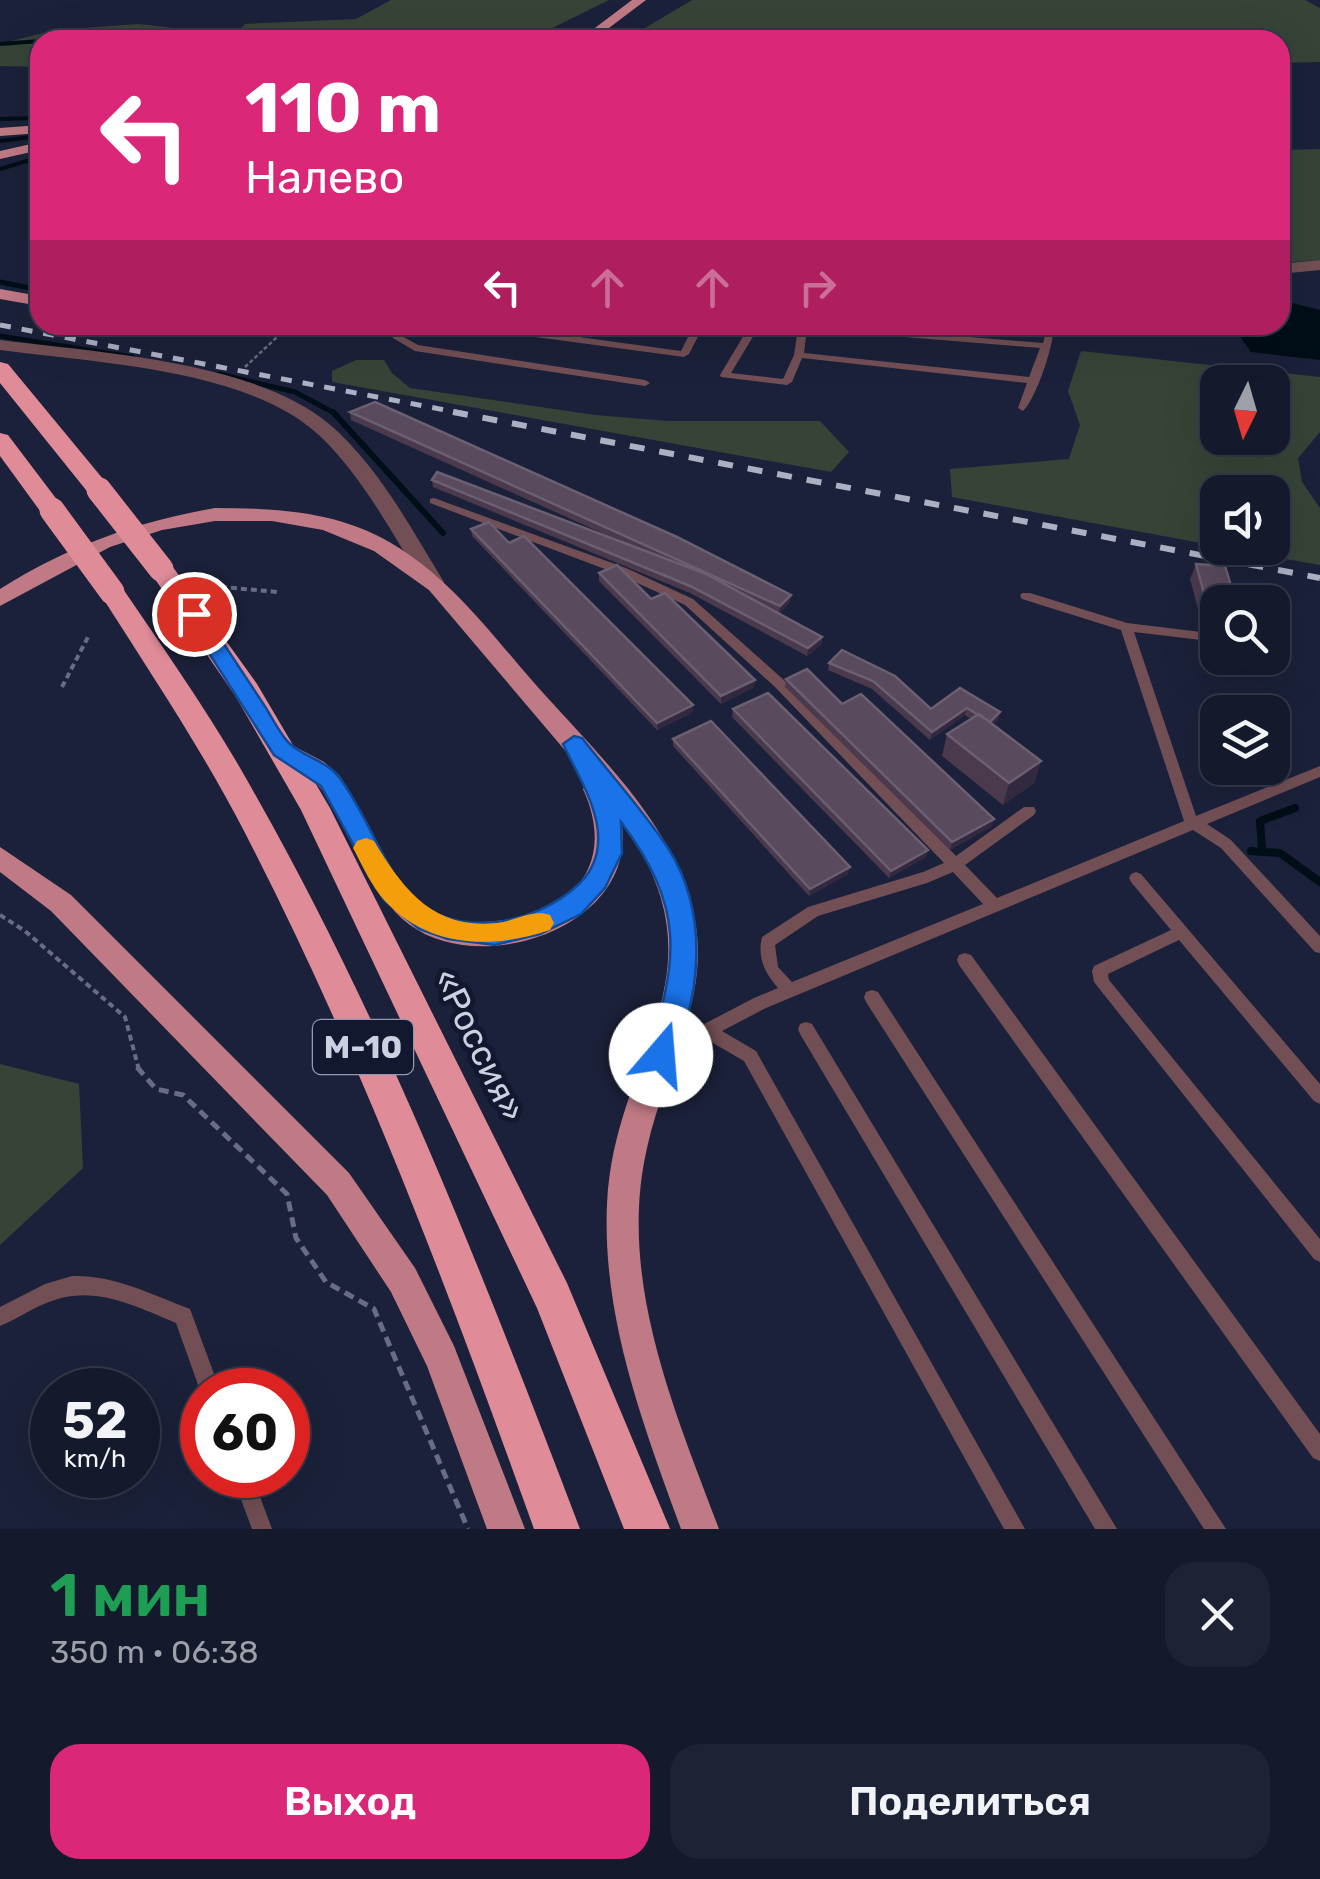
<!DOCTYPE html>
<html lang="ru">
<head>
<meta charset="utf-8">
<style>
  :root { --surface:#14192c; --page:#1d2234; --text:#f1f3f6; --muted:#9da0a9; --line:#333848; --accent:#db2777 }
  body { margin:0; font-family:Rubik,sans-serif; background:var(--page); color:var(--text); height:100vh; display:flex; flex-direction:column; font-size:38px; white-space:nowrap }
  * { box-sizing:border-box; margin:0 }
  p { font-size:32px; color:var(--muted) }
  .icon { flex:none; width:55px; height:55px; fill:none; stroke:currentColor; stroke-width:2; stroke-linecap:round; stroke-linejoin:round }
  .map { position:relative; height:1529px; overflow:hidden }
  .panel { display:flex; flex-direction:column; background:var(--surface); flex:1 }
  .panel>* { flex:none }
  .guide { position:absolute; left:30px; top:30px; width:1260px; height:305px; border-radius:30px; box-shadow:0 10px 40px #0002,0 0 0 2px var(--line); background:#db2777; color:#fff; overflow:hidden }
  .needle { width:65px; rotate:185deg }
  .controls { position:absolute; left:1200px; top:365px; display:grid; gap:20px }
  .controls a { display:grid; place-items:center; width:90px; height:90px; border-radius:20px; background:var(--surface); box-shadow:0 10px 40px #0002,0 0 0 2px var(--line); font-size:50px }
  .speed { position:absolute; left:30px; top:1368px; display:flex; gap:20px; font-size:50px; font-weight:700; text-align:center }
  .speed>* { display:grid; place-content:center; width:130px; height:130px; border-radius:50%; background:var(--surface); box-shadow:0 10px 40px #0002,0 0 0 2px var(--line); line-height:1 }
  .speed small { font-size:25px; font-weight:400 }
  .speed .limit { border:15px solid #d22; background:#fff; color:#111 }
  .pin { position:absolute; display:grid; place-items:center; width:85px; height:85px; color:#fff; margin:-42px; border:5px solid #fff; border-radius:50%; box-shadow:0 2px 10px #0007 }
  .me { position:absolute; width:110px; margin:-55px; rotate:18deg; stroke-linejoin:round; filter:drop-shadow(0 0 8px #0008) }
  .turn { display:flex; align-items:center; gap:35px; height:210px; padding:0 50px; font-size:45px }
  .turn .icon { width:130px; height:130px; stroke-width:2.5 }
  .turn b { display:block; font-size:70px; line-height:85px }
  .lanes { display:flex; align-items:center; height:95px; padding:0 50px; background:#0003; justify-content:center; gap:50px; direction:ltr }
  .lanes .off { opacity:.35 }
  .round { display:grid; place-items:center; flex:none; width:105px; height:105px; border-radius:30px; background:var(--page) }
  .summary { display:flex; align-items:center; justify-content:space-between; height:170px; padding:0 50px }
  h1 { font-size:60px; font-weight:600; line-height:75px; color:#1e9e55 }
  .button { display:flex; gap:20px; margin-top:auto; padding:20px 50px }
  .button a { flex:1; height:115px; border-radius:30px; background:var(--accent); color:#fff; font-size:40px; font-weight:600; line-height:115px; text-align:center }
  .button a+a { background:var(--page); color:var(--text) }
  .map>svg:first-child { display:block }
  .green { fill:#364437; fill-rule:evenodd }
  .water { fill:#000e18 }
  .lines { fill:none; stroke-linecap:round; stroke-linejoin:round }
  .stream-far3 { stroke:#000e18; stroke-width:4 }
  .stream-far2 { stroke:#000e18; stroke-width:5 }
  .stream-far1 { stroke:#000e18; stroke-width:6 }
  .stream { stroke:#000e18; stroke-width:8 }
  .path-far2 { stroke:#686d83; stroke-width:2.5; stroke-dasharray:4 2.5; stroke-linecap:butt }
  .path-far1 { stroke:#686d83; stroke-width:4; stroke-dasharray:6 4; stroke-linecap:butt }
  .path { stroke:#686d83; stroke-width:5; stroke-dasharray:10 6; stroke-linecap:butt }
  .lane { fill:#724f54; fill-rule:evenodd }
  .street { fill:#724f54; fill-rule:evenodd }
  .primary { fill:#c07a85; fill-rule:evenodd }
  .highway { fill:#df8b98; fill-rule:evenodd }
  .rail-far1 { stroke:#abb1c3; stroke-width:5; stroke-dasharray:11 11; stroke-linecap:butt }
  .rail { stroke:#abb1c3; stroke-width:6; stroke-dasharray:15 15; stroke-linecap:butt }
  .highway-bridge { stroke:#df8b98; stroke-width:25 }
  .wall { fill:#4b394d }
  .shaded-wall { fill:#32293f }
  .building { fill:#594a5d; stroke:#6b5f72; stroke-width:2.5 }
  .route { fill:#1a73e8; stroke:#114b97; stroke-width:2.5 }
  .slow { fill:#f59e0b }
  .labels { text-anchor:middle; dominant-baseline:central; stroke-width:10; stroke-linejoin:round; paint-order:stroke }
  .shield { fill:#121830; stroke:#949aad; stroke-width:2.5 }
  .shield-label { font-size:32px; font-weight:bold; fill:#ccd1e2 }
  .street-label { font-size:35px; fill:#ccd1e2; stroke:#121830 }
</style>
</head>
<body>
<div class="map">
<svg width="1320" height="1529" viewBox="0 0 1320 1529">
  <rect width="100%" height="100%" fill="#1b213a"/>
  <path class="green" d="M391,0h218l-81,40h-488v27l-40,-1v-22l55,-14 84,-6 96,11 10,-11 111,-5z
    M692,0h613l15,8v54l-40,1v-23h-655z
    M1320,149v111l-40,3v-113z
    M1081,351l239,26v55l-22,26 4,24 18,26v57l-96,-17h48v-56h-54l-1,54 -265,-49 -2,-28 119,-10 11,-34 -12,-34zM1272,382v56h-54v-56z
    M356,360h28l8,13 18,15 185,27 73,6h152l29,31 -18,20 -499,-90v-11z
    M0,1064l79,20 4,84 -83,77z"/>
  <path class="water" d="M1280,300l40,10v50l-69,-8 -12,-17 1,-10h40z"/>
  <g class="lines">
    <path class="stream-far3" d="M60,40h51
      M0,44l40,-3
      M0,119l40,-1
      M0,141l40,-5
      M0,169l40,-12"/>
    <path class="stream-far2" d="M0,282l40,8
      M0,336l132,21
      M219,374l76,18 41,22"/>
    <path class="stream-far1" d="M333,412l110,121"/>
    <path class="stream" d="M1262,849l-2,-28 35,-13
      M1251,851l29,2 40,29"/>
    <path class="path-far2" d="M153,325h38
      M245,367l45,-42"/>
    <path class="path-far1" d="M211,586l67,6
      M62,687l27,-52
      M0,915l25,16 100,86 14,53"/>
    <path class="path" d="M137,1067l19,22 27,6 104,99 9,44 30,44 48,27 94,220"/>
    <path class="lane" d="M388,325h10l2,10 18,10 227,35 5,3 -5,3 -230,-35 -22,-13z
      M465,325h26l190,26 13,-26h10l-15,29 -5,3 -214,-29z
      M750,325h10l-29,48 52,6 11,-24 4,-26 -13,-4h40l218,18 2,-7 -2,-11h10c3,16 -18,76 -30,86l-5,-3 9,-25 -225,-25 -10,24 -5,3 -66,-8 -1,-2zM807,329l233,19 -11,29 -225,-24z
      M434,498l192,70 67,31 92,82 171,175 68,-49h10l2,4 -2,4 -69,50 32,33 187,-77 -63,-191 -99,-31 -2,-3 2,-3h8l97,30 91,11v8l-84,-10 62,184 124,-50v11l-113,47 24,16 89,96v17l-5,-1 -94,-104 -28,-18 -427,178 -44,23 34,20 269,478h-21l-260,-468 -38,-22 -40,20 -6,-2 -2,-5 2,-5 94,-49 24,-10c-13,-15 -21,-30 -16,-51l46,-30 115,-35 21,-9 -169,-176 -90,-82 -67,-31 -188,-71v-4zM953,872l30,32 -191,78 -14,-15 -3,-22 43,-29 109,-33z
      M1136,872l5,2 179,210v20l-6,-3 -135,-161 -71,34 1,6 211,259v23l-6,-3 -220,-277 -2,-11 2,-5 77,-36 -40,-48 -2,-4 2,-4z
      M965,953l6,2 349,479v27l-7,-3 -354,-493 -2,-5 2,-5z
      M872,990l6,2 348,537h-22l-338,-527 -2,-5 2,-5z
      M806,1022l6,2 305,505h-22l-295,-495 -2,-5 2,-5z
      M72,1276c42,-1 79,18 118,33l30,81h-18v6l-26,-73c-41,-17 -83,-39 -127,-21 -17,6 -32,17 -49,24v-19l45,-23z
      M232,1475h20l20,54h-20z"/>
    <path class="street" d="M1320,260v10l-40,4v-10z
      M0,340c94,12 254,21 328,83 50,42 82,104 116,159l-3,5h-16c-32,-52 -60,-107 -104,-150 -72,-69 -226,-74 -321,-87z"/>
    <path class="primary" d="M632,0h14l-53,40h-14z
      M40,125v8l-40,3v-8z
      M40,142v8l-40,9v-8z
      M0,289l40,7v10l-40,-7z
      M215,508c60,0 123,3 176,35 60,35 100,91 145,142 60,68 142,142 159,236 15,79 -32,152 -48,227 -30,130 27,261 72,381h-38c-38,-105 -79,-211 -74,-325 7,-153 125,-228 14,-384 20,105 -138,159 -211,105 -43,-32 -58,-92 -87,-134 -14,-19 -42,-23 -53,-42l3,-6 9,-3 42,22 16,14c26,43 48,105 91,134 23,15 49,13 74,10 74,-10 110,-61 78,-131l8,-8 -162,-191 -55,-39 -51,-21 -51,-9h-57l-53,9 -52,17 -110,59v-17c68,-43 136,-67 215,-81z
      M0,847l71,48 278,278 66,95 39,78 71,183h-38l-60,-163 -36,-74 -64,-97 -276,-284 -51,-39z"/>
    <path class="highway" d="M0,362l8,2 100,121 3,5 -3,5h-18l-90,-112z
      M0,433l8,2 53,70 3,5 -3,5h-18l-43,-59z
      M161,561l9,2 87,121 73,124 237,475 103,246h-46l-87,-221 -236,-498 -65,-113 -88,-128z
      M112,583l9,3c47,69 95,137 135,210 132,233 229,484 324,733h-46c-85,-237 -174,-474 -290,-698 -43,-83 -95,-160 -145,-239l4,-6z"/>
    <path class="rail-far1" d="M0,325l466,89"/>
    <path class="rail" d="M453,412l867,166"/>
    <path class="highway-bridge" d="M99,490l62,79
      M52,510l60,82"/>
  </g>
  <path class="wall" d="M350,412l441,183 -1,7 -11,12 43,23 -1,8 -14,11 -117,-63 -257,-106 -1,-7 192,63 -273,-123z
    M471,529l38,14 184,162 -1,8 -35,17 -185,-194z
    M1196,564l22,38v26l-15,-1 -13,-48z
    M599,573l52,26 104,81 -1,7 -33,17 -122,-123z
    M842,650l89,59 29,-21 40,24 -2,8 -5,4 48,37 -7,22 -31,22 -61,-49 5,-22 24,-15 -6,-4 -35,25 -58,-51 -44,-19 1,-7z
    M786,679l56,25 152,115 -2,7 -42,24 -165,-163z
    M733,709l193,148 -37,21 -157,-161z
    M673,739l175,135 -39,22 -136,-150z"/>
  <path class="shaded-wall" d="M791,595l-1,7 -11,12 1,-8z
    M822,637l-1,8 -14,11 1,-8z
    M755,680l-1,7 -33,17v-8z
    M693,705l-1,8 -35,17v-7z
    M967,708l-2,7 -35,25 2,-8z
    M1000,712l-2,8 -10,9 2,-7z
    M1041,761l-7,22 -31,22 6,-22z
    M994,819l-2,7 -42,24 2,-8z
    M928,850l-2,7 -37,21 2,-7z
    M850,867l-2,7 -39,22 1,-7z"/>
  <path class="building" d="M375,402l302,135 114,58 -11,11 -430,-194z
    M437,472l269,102 116,63 -14,11 -118,-62 -258,-106z
    M489,522l20,21 15,-7 169,169 -36,18 -186,-194z
    M1196,564l29,2 11,36h-18v11l-9,-1z
    M617,565l34,34 14,-6 90,87 -34,16 -122,-123z
    M842,650l53,26 36,33 29,-21 40,24 -10,10 -23,-14 -35,24 -59,-51 -44,-18z
    M807,669l35,35 19,-10 133,125 -42,23 -166,-163z
    M768,693l160,157 -37,21 -158,-162z
    M979,714l62,47 -32,22 -62,-49z
    M711,721l139,146 -40,22 -137,-150z"/>
  <path class="route" d="M194,608l7,2c21,31 42,63 63,95 8,12 15,28 25,38 14,14 38,18 50,34 24,32 38,72 60,105 42,62 135,46 181,1 41,-42 3,-97 -17,-139l11,-8 8,2c28,36 61,72 86,110 41,65 34,148 2,215l-9,4 -10,-4 -4,-8c33,-97 37,-149 -26,-233l1,31 -17,35 -24,26 -41,20 -45,11 -47,-6 -29,-10 -35,-29 -63,-114 -47,-31 -90,-141z"/>
  <path class="slow" d="M366,838l8,3c29,48 59,89 123,82 18,-2 36,-14 53,-8l4,8 -4,7c-57,19 -120,19 -165,-29 -13,-14 -23,-36 -32,-53l4,-7z"/>
  <g class="labels">
    <rect class="shield" x="313" y="1020" width="100" height="54" rx="8"/>
    <g class="shield-label">
      <text x="363" y="1047">М-10</text>
    </g>
    <g class="street-label">
      <text transform="translate(479 1045) rotate(64)">«Россия»</text>
    </g>
  </g>
</svg>
<div class="controls">
<a><svg class="needle" viewBox="-14 -14 28 28"><path d="M0-13l5 13h-10z" fill="#e53935"/><path d="M0 13l5-13h-10z" fill="#9da0a9"/></svg></a>
<a><svg class="icon" aria-label="sound" viewBox="0 0 24 24"><path d="M4 9h4l5-4v14l-5-4H4zM17 9q2 3 0 6"/></svg></a>
<a><svg class="icon" aria-label="search" viewBox="0 0 24 24"><circle cx="10" cy="10" r="6"/><path d="M15 15l6 6"/></svg></a>
<a><svg class="icon" aria-label="layers" viewBox="0 0 24 24"><path d="M12 4l9 5-9 5-9-5zM3 14l9 5 9-5"/></svg></a>
</div>
<div class="speed"><div>52<small>km/h</small></div><div class="limit">60</div></div>
<div class="pin" style="left:194px;top:614px;background:#d93025"><svg class="icon" aria-label="arrive" viewBox="0 0 24 24"><path d="M6 21V4h12l-3 4 3 4H6"/></svg></div>
<svg class="me" style="left:661px;top:1055px" viewBox="-20 -20 40 40"><circle r="19" fill="#fff"/><path d="M0-13L10 11 0 6-10 11z" fill="#1a73e8"/></svg>
<div class="guide">
<div class="turn"><svg class="icon" aria-label="left" viewBox="0 0 24 24"><path d="M17 20v-9H6M10 6l-5 5 5 5"/></svg><div><b>110 m</b>Налево</div></div>
<div class="lanes"><svg class="icon" aria-label="left" viewBox="0 0 24 24"><path d="M17 20v-9H6M10 6l-5 5 5 5"/></svg><svg class="icon off" aria-label="ahead" viewBox="0 0 24 24"><path d="M12 20V5M6 11l6-6 6 6"/></svg><svg class="icon off" aria-label="ahead" viewBox="0 0 24 24"><path d="M12 20V5M6 11l6-6 6 6"/></svg><svg class="icon off" aria-label="right" viewBox="0 0 24 24"><path d="M7 20v-9h11M14 6l5 5-5 5"/></svg></div>
</div>
</div>
<section class="panel">
<div class="summary"><div><h1>1 мин</h1><p>350 m · 06:38</p></div><a class="round"><svg class="icon" aria-label="close" viewBox="0 0 24 24"><path d="M6 6l12 12M18 6L6 18"/></svg></a></div>
<div class="button"><a>Выход</a><a>Поделиться</a></div>
</section>
</body>
</html>
